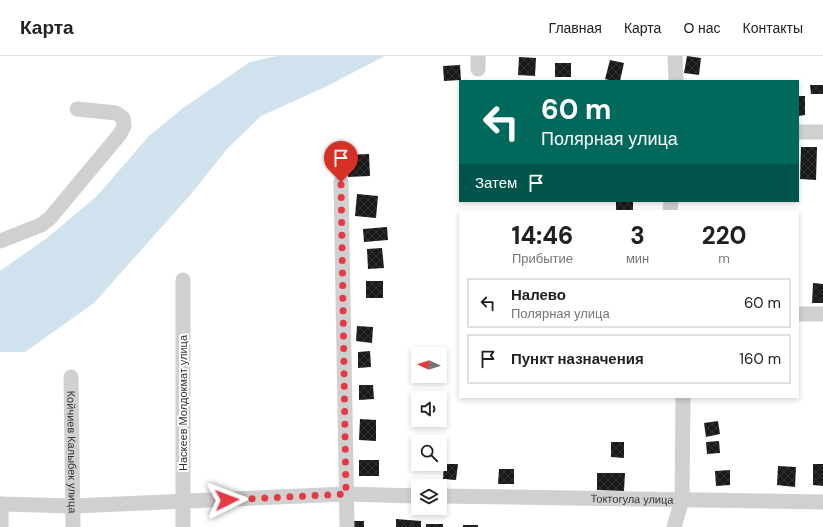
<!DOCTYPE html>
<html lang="ru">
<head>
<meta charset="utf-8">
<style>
  :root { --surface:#fff; --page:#f2f2f2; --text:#202124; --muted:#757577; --line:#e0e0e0 }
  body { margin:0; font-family:"DM Sans",sans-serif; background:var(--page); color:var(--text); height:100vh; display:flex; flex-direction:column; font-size:15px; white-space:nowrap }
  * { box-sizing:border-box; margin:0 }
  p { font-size:13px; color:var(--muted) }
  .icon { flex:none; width:22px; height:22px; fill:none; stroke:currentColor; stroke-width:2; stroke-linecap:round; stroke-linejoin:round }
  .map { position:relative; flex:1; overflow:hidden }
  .drawer { position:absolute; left:459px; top:154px; width:340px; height:188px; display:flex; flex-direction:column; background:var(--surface); border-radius:0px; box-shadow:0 2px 6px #0003 }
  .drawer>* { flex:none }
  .top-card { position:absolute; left:459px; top:24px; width:340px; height:122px; border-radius:0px; box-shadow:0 2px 6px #0003; background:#00695c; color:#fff; overflow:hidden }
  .needle { width:26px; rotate:274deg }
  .tools { position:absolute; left:411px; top:291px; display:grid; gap:8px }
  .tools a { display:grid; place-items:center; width:36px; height:36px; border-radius:0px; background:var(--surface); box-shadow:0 2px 6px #0003; font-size:20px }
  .pin { position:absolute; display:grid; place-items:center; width:34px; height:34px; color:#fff; margin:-41px -17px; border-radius:50% 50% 50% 0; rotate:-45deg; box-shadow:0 0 4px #0007 }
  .pin .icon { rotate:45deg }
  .me { position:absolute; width:44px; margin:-22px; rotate:87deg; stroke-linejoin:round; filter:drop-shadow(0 0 3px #0008) }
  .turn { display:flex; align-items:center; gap:14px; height:84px; padding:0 16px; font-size:18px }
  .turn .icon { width:52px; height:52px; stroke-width:2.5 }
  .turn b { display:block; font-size:28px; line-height:34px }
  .then { display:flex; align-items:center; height:38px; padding:0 16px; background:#0003; gap:8px; font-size:15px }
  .eta { display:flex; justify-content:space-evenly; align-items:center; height:68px; text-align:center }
  .eta b { font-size:24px; font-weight:800; line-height:28px }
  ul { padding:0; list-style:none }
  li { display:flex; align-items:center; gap:12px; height:50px; margin:0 8px 6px; padding:0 8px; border:2px solid var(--line); border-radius:0px }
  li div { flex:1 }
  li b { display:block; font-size:15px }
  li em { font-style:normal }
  header { display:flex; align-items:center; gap:24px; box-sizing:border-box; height:56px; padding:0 20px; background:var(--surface); border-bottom:1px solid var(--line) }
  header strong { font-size:19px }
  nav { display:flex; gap:22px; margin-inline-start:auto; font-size:14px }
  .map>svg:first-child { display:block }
  .water { fill:#cfe2ee }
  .building { fill:url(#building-cross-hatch) }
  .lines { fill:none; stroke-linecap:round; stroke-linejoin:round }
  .minor { stroke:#d0d0d0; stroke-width:15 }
  .route { stroke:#e63946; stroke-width:7; stroke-dasharray:0 12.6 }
  .labels { text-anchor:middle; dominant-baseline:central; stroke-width:4; stroke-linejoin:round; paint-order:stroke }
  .street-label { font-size:11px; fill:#333; stroke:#fff }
</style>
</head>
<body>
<header>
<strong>Карта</strong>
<nav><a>Главная</a><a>Карта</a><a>О нас</a><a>Контакты</a></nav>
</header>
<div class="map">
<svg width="823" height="471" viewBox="0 0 823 471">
  <defs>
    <pattern id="building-cross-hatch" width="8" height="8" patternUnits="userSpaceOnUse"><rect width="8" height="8" fill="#1a1a1a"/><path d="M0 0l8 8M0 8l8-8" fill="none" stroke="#333"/></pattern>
  </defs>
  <rect width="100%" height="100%" fill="#fff"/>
  <path class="water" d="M277,0h108l-62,32 -62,28 -34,33 -36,45 -97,109 -69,49h-25v-81l47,-33 50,-42 52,-60 34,-28 67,-46z"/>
  <path class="building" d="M687,0l14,2 -2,17 -15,-2z
    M519,1l17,1 -1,18 -17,-1z
    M610,4l14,3 -4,18h-8l-7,-2z
    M555,7h16v14h-16z
    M460,9l1,15 -17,1 -1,-15z
    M810,29h13v9h-12z
    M798,40h7v19l-7,1z
    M801,91h16l-1,33 -16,-1z
    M369,98l1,22 -22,1 -1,-22z
    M357,138l21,2 -2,22 -21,-2z
    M616,145h17v10h-17z
    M387,171l1,13 -24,2 -1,-13z
    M382,192l2,20 -16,1 -1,-20z
    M366,225h17v17h-17z
    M813,227l10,1v19h-11z
    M357,270l16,1 -1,16 -16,-2z
    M370,295l1,16 -13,1v-16z
    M359,329h14l1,14 -15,1z
    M360,363l16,1v21l-17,-1z
    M718,365l2,13 -14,3 -2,-14z
    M719,385l1,12 -13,1 -1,-12z
    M611,386h13v16l-13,-1z
    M359,404h20v16h-20z
    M444,408h14l-2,16 -13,-1z
    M813,408h10v22l-10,-1z
    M778,410l18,1 -1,20 -18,-2z
    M499,413h15v15h-16z
    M730,414v15l-14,1 -1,-15z
    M597,417h28l-1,18 -27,-1z
    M396,463l25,2v6h-25z
    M351,465h13v6h-13z
    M426,468h17v3h-17z
    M463,469h15v2h-15z"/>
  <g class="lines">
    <g class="minor">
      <path d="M675,0l1,25"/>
      <path d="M478,13v-13"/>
      <path d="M798,76h25"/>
      <path d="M341,126l6,345"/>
      <path d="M670,155l1,-10"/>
      <path d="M0,185l41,-16 9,-7 70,-84 4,-8 -1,-8 -7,-5 -39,-4"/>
      <path d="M800,258h23"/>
      <path id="s1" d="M71,321l2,150"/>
      <path id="s2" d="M440,440l383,6"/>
      <path d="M0,448l74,2 272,-12 72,2"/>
      <path d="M1,471v-23"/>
      <path d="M183,471v-247"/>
      <path d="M674,471l8,-27 1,-103"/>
    </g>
  </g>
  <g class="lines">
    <path class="route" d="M227,444l119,-6 -5,-312"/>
  </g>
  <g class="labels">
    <g class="street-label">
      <text transform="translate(183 347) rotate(-90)">Наскеев Молдокмат улица</text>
      <text stroke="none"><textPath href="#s1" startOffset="75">Койчиев Калыбек улица</textPath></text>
      <text stroke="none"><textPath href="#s2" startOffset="192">Токтогула улица</textPath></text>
    </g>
  </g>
</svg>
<div class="tools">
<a><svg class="needle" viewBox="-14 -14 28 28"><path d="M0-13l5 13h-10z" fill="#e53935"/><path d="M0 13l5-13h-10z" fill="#757577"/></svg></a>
<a><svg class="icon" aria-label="sound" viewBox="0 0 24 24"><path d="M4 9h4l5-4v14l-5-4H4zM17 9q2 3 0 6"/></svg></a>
<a><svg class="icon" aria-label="search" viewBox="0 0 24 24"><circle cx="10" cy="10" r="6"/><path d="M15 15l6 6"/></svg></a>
<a><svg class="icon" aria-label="layers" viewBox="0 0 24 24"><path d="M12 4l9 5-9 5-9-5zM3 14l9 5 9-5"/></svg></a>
</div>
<div class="pin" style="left:341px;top:126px;background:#d93025"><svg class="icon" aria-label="arrive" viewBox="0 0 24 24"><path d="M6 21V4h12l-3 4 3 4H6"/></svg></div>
<svg class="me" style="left:227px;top:444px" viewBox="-20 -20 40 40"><path d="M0-17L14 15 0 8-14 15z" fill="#e63946" stroke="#fff" stroke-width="4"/></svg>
<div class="top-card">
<div class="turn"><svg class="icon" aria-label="left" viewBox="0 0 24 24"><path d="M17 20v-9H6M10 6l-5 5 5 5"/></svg><div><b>60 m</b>Полярная улица</div></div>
<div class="then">Затем<svg class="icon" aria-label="arrive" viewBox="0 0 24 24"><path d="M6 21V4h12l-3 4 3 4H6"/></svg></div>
</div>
<section class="drawer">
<div class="eta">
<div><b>14:46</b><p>Прибытие</p></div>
<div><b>3</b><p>мин</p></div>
<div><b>220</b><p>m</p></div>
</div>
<ul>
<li><svg class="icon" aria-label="left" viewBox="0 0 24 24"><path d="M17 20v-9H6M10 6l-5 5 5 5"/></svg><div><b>Налево</b><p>Полярная улица</p></div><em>60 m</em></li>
<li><svg class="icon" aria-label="arrive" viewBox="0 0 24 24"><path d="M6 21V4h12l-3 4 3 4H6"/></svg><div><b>Пункт назначения</b></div><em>160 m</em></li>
</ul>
</section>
</div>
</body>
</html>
